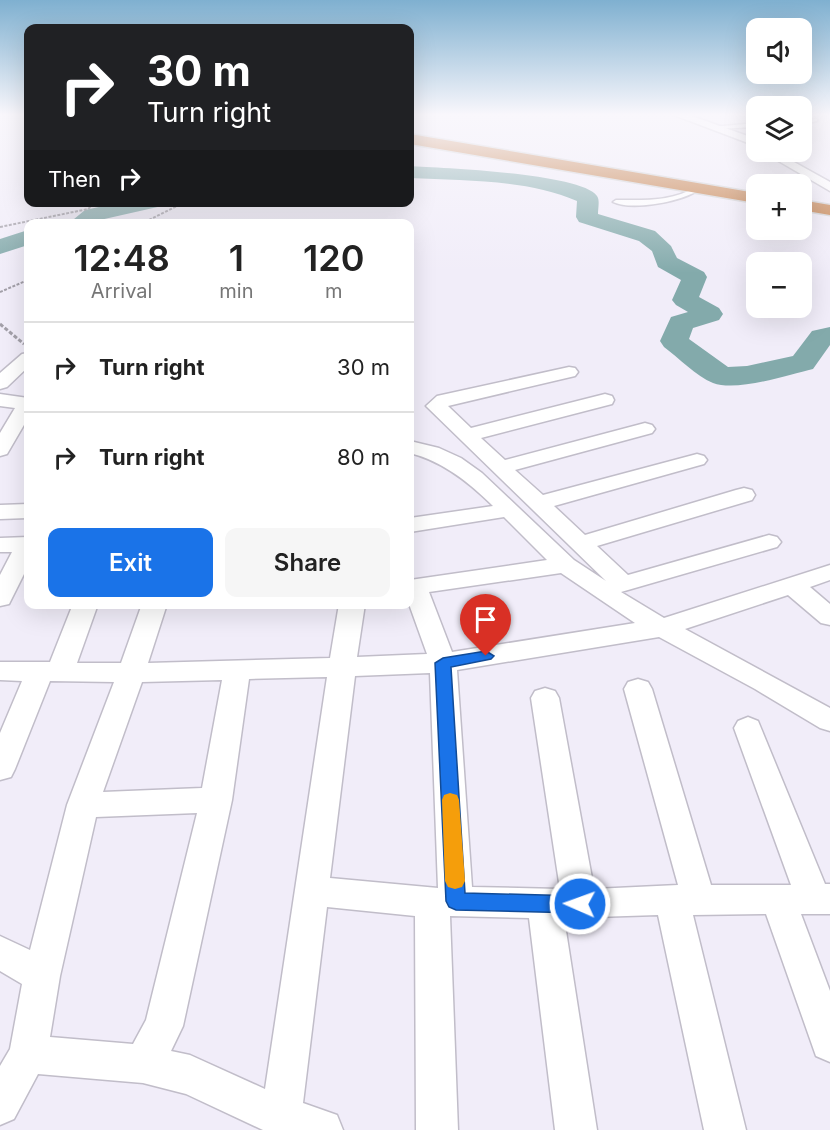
<!DOCTYPE html>
<html lang="en">
<head>
<meta charset="utf-8">
<style>
  :root { --surface:#fff; --page:#f6f6f6; --text:#222; --muted:#767676; --line:#e0e0e0; --accent:#1a73e8 }
  body { margin:0; font-family:Inter,sans-serif; background:var(--page); color:var(--text); height:100vh; display:flex; flex-direction:column; font-size:22px; white-space:nowrap }
  * { box-sizing:border-box; margin:0 }
  p { font-size:20px; color:var(--muted) }
  .icon { flex:none; width:33px; height:33px; fill:none; stroke:currentColor; stroke-width:2; stroke-linecap:round; stroke-linejoin:round }
  .map { position:relative; flex:1; overflow:hidden }
  .sheet { position:absolute; left:24px; top:219px; width:390px; height:390px; display:flex; flex-direction:column; background:var(--surface); border-radius:12px; box-shadow:0 6px 24px #0002 }
  .sheet>* { flex:none }
  .banner { position:absolute; left:24px; top:24px; width:390px; height:183px; border-radius:12px; box-shadow:0 6px 24px #0002; background:#202124; color:#fff; overflow:hidden }
  .tools { position:absolute; left:746px; top:18px; display:grid; gap:12px }
  .tools a { display:grid; place-items:center; width:66px; height:66px; border-radius:12px; background:var(--surface); box-shadow:0 6px 24px #0002; font-size:30px }
  .pin { position:absolute; display:grid; place-items:center; width:51px; height:51px; color:#fff; margin:-62px -26px; border-radius:50% 50% 50% 0; rotate:-45deg; box-shadow:0 0 6px #0007 }
  .pin .icon { rotate:45deg }
  .me { position:absolute; width:66px; margin:-33px; rotate:272deg; stroke-linejoin:round; filter:drop-shadow(0 0 4px #0008) }
  .turn { display:flex; align-items:center; gap:21px; height:126px; padding:0 24px; font-size:27px }
  .turn .icon { width:78px; height:78px; stroke-width:2.5 }
  .turn b { display:block; font-size:42px; line-height:51px }
  .then { display:flex; align-items:center; height:57px; padding:0 24px; background:#0003; gap:12px; font-size:22px }
  .eta { display:flex; justify-content:space-evenly; align-items:center; height:102px; text-align:center }
  .eta b { font-size:36px; font-weight:600; line-height:42px }
  .cta { display:flex; gap:12px; margin-top:auto; padding:12px 24px }
  .cta a { flex:1; height:69px; border-radius:12px; background:var(--accent); color:#fff; font-size:24px; font-weight:600; line-height:69px; text-align:center }
  .cta a+a { background:var(--page); color:var(--text) }
  ul { padding:0; list-style:none }
  li { display:flex; align-items:center; gap:18px; height:90px; padding:0 24px; border-top:2px solid var(--line) }
  li div { flex:1 }
  li b { display:block; font-size:22px }
  li em { font-style:normal }
  .map>svg:first-child { display:block }
  .lines { fill:none; stroke-linecap:round; stroke-linejoin:round }
  .river { fill:#83aaab; fill-rule:evenodd }
  .lane-casing { stroke:#c1bdc9; stroke-width:3 }
  .street-casing { stroke:#c1bdc9; stroke-width:3 }
  .highway-casing { stroke:#d0d0d1; stroke-width:3 }
  .path-far2 { stroke:#a3a0a9; stroke-width:1.5; stroke-dasharray:2 1.5; stroke-linecap:butt }
  .path-far1 { stroke:#a3a0a9; stroke-width:2; stroke-dasharray:3 1.5; stroke-linecap:butt }
  .path { stroke:#a3a0a9; stroke-width:3; stroke-dasharray:4 2; stroke-linecap:butt }
  .lane { fill:#fff; fill-rule:evenodd }
  .street { fill:#fff; fill-rule:evenodd }
  .highway { fill:#c1763b; fill-rule:evenodd }
  .route { fill:#1a73e8; stroke:#114b97; stroke-width:1.5 }
  .slow { fill:#f59e0b }
</style>
</head>
<body>
<div class="map">
<svg width="830" height="1130" viewBox="0 0 830 1130">
  <rect width="100%" height="100%" fill="#f1edf9"/>
  <g class="lines">
    <path class="river" d="M410,166c31,2 171,7 187,30 3,4 1,12 1,18l57,17 16,15 6,12 27,14 3,5 -8,20 20,11 4,6 -4,6 -26,8 -4,11 39,28 19,-1 46,-10 19,-25 18,-4v18l-17,24c-25,6 -76,23 -100,14 -17,-7 -34,-25 -49,-36l-4,-6 11,-24 17,-5 -12,-7 -4,-5 9,-20 -23,-13 -6,-16 -13,-10 -60,-19 -3,-5 1,-16c-51,-22 -112,-20 -167,-23z
      M122,202h43l-3,4 -62,14 -5,4h-27l17,-14z
      M28,230v15l-28,9v-15z"/>
    <defs>
      <path id="lane" d="M817,119v2l-16,4v-4z
        M756,123v4l-41,2 -3,-2z
        M696,187l5,1c-17,14 -69,23 -88,14l3,-2c28,0 55,2 80,-13z"/>
      <path id="street" d="M674,115h15l67,24v7z
        M763,152h13l54,30v9z
        M28,353v14l-21,20 -7,2v-16l22,-19z
        M569,367l6,1 3,4 -3,4 -127,30 23,22 134,-34 7,2 2,4 -2,4 -131,34 24,22 140,-37 7,2 3,4 -3,4 -137,37 28,25 154,-41 7,2 3,4 -3,4 -150,42 31,29 151,-45 8,-2 8,2 3,5 -3,5 -155,46 31,29 141,-40 8,2 4,5 -4,5 -156,45 43,26 166,-53v15l-20,7 20,17v21l-9,-2 -33,-28 -103,34 145,79v23l-10,-3 -65,-39 -96,-52 -202,33 15,217 88,2 -29,-191 4,-7 10,-3 10,3 4,7 35,191 84,-4 -54,-196 4,-7 10,-3 10,3 4,7 59,196h80l-57,-157 4,-7 10,-4 10,4 67,163h5v30h-29l29,77v71l-14,-6 -50,-142 -73,1 53,215h-42l-46,-215 -94,3 33,212h-42l-26,-212 -79,-2 8,214h-42l-1,-214 -88,-9 -24,196 34,12 6,15h-80l-77,-36 -43,-11 -105,-9 -24,45 -14,6v-59l10,-17 12,-65 -22,-13v-35l30,14 37,-145 47,-123 -64,-1 -35,88 -4,8 -11,3v-47l22,-52 -22,-1v-18h50l23,-58h25l-21,59h44l21,-59h25l-19,59 182,-5 9,-54h26l-8,53 70,-3 -18,-50 1,-24 137,-20 -43,-43 -94,15v-14l83,-12c-24,-24 -51,-45 -83,-53v-12l29,7 22,10 21,15 92,87 32,21 -180,-175 11,-10zM561,573l74,50 -183,29 -23,-60zM430,673l8,215 -108,-10 25,-202zM327,677l-62,412 -75,-34 -19,-4 12,-25 49,-226 17,-121zM222,680l-20,108 -99,4 39,-110zM197,813l-51,207 -13,24 -83,-7 10,-61 36,-159z
        M0,394l28,4v20l-21,36 -7,2v-23l15,-25 -15,-2z
        M28,504v14l-28,1v-14z
        M28,537v29l-19,38 -9,2v-31l12,-23h-12v-14z"/>
      <path id="highway" d="M410,134l346,59v10l-346,-59z
        M801,200l29,5v10l-29,-5z"/>
    </defs>
    <use href="#lane" class="lane-casing"/>
    <use href="#street" class="street-casing"/>
    <use href="#highway" class="highway-casing"/>
    <path class="path-far2" d="M94,204l2,-2
      M182,204l3,-2"/>
    <path class="path-far1" d="M141,224l44,-22
      M0,227l88,-18 8,-7
      M0,292l28,-12"/>
    <path class="path" d="M0,324l24,20"/>
    <use href="#lane" class="lane"/>
    <use href="#street" class="street"/>
    <use href="#highway" class="highway"/>
  </g>
  <linearGradient id="sky" x2="0" y2="1"><stop stop-color="#7fb0d0"/><stop offset="0.42" stop-color="#f9f7fc"/><stop offset="1" stop-color="#f9f7fc" stop-opacity="0"/></linearGradient>
  <rect width="830" height="273" fill="url(#sky)"/>
  <path class="route" d="M486,651l8,5 -3,3 -40,8 14,226 115,3 7,2 3,6 -3,6 -7,3 -124,-3 -7,-3 -3,-6 -11,-238 8,-5z"/>
  <path class="slow" d="M450,793l7,2 2,5 6,81 -3,6 -7,2 -7,-2 -3,-6 -3,-81 2,-5z"/>
</svg>
<div class="tools">
<a><svg class="icon" aria-label="sound" viewBox="0 0 24 24"><path d="M4 9h4l5-4v14l-5-4H4zM17 9q2 3 0 6"/></svg></a>
<a><svg class="icon" aria-label="layers" viewBox="0 0 24 24"><path d="M12 4l9 5-9 5-9-5zM3 14l9 5 9-5"/></svg></a>
<a>+</a>
<a>−</a>
</div>
<div class="pin" style="left:486px;top:656px;background:#d93025"><svg class="icon" aria-label="arrive" viewBox="0 0 24 24"><path d="M6 21V4h12l-3 4 3 4H6"/></svg></div>
<svg class="me" style="left:580px;top:904px" viewBox="-20 -20 40 40"><circle r="17" fill="#1a73e8" stroke="#fff" stroke-width="3"/><path d="M0-11L8 9 0 5-8 9z" fill="#fff"/></svg>
<div class="banner">
<div class="turn"><svg class="icon" aria-label="right" viewBox="0 0 24 24"><path d="M7 20v-9h11M14 6l5 5-5 5"/></svg><div><b>30 m</b>Turn right</div></div>
<div class="then">Then<svg class="icon" aria-label="right" viewBox="0 0 24 24"><path d="M7 20v-9h11M14 6l5 5-5 5"/></svg></div>
</div>
<section class="sheet">
<div class="eta">
<div><b>12:48</b><p>Arrival</p></div>
<div><b>1</b><p>min</p></div>
<div><b>120</b><p>m</p></div>
</div>
<ul>
<li><svg class="icon" aria-label="right" viewBox="0 0 24 24"><path d="M7 20v-9h11M14 6l5 5-5 5"/></svg><div><b>Turn right</b></div><em>30 m</em></li>
<li><svg class="icon" aria-label="right" viewBox="0 0 24 24"><path d="M7 20v-9h11M14 6l5 5-5 5"/></svg><div><b>Turn right</b></div><em>80 m</em></li>
</ul>
<div class="cta"><a>Exit</a><a>Share</a></div>
</section>
</div>
</body>
</html>
